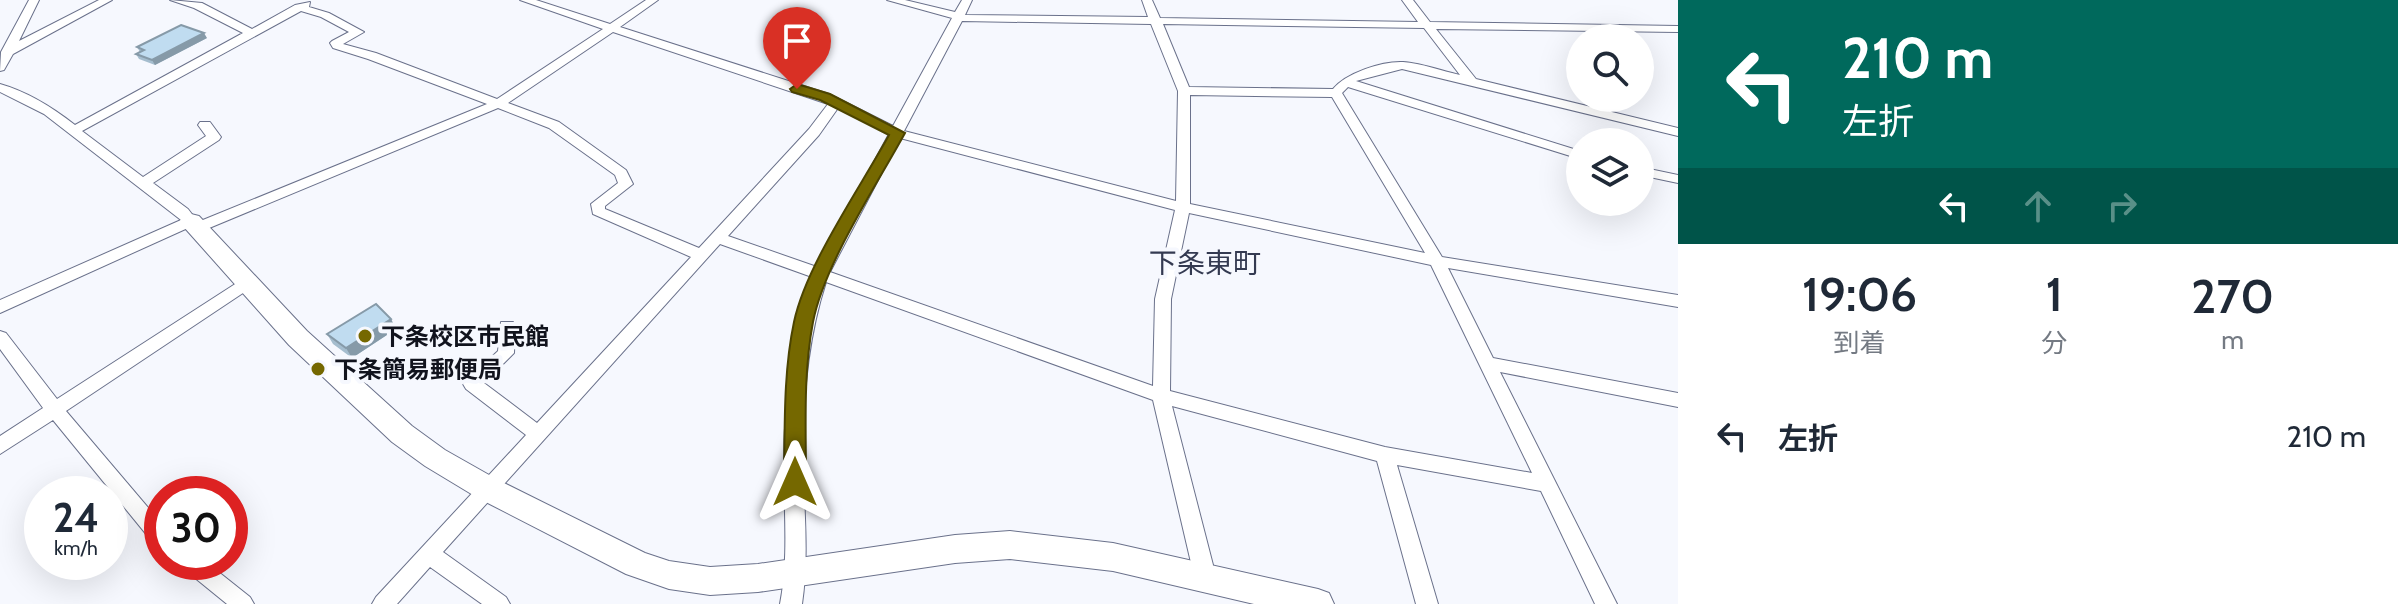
<!DOCTYPE html>
<html lang="ja">
<head>
<meta charset="utf-8">
<style>
  :root { --surface:#fff; --page:#f2f2f3; --text:#1f2937; --muted:#747a83 }
  body { margin:0; font-family:Cabin,"Noto Sans JP",sans-serif; background:var(--page); color:var(--text); height:100vh; display:flex; flex-direction:column; font-size:30px; white-space:nowrap }
  * { box-sizing:border-box; margin:0 }
  p { font-size:26px; color:var(--muted) }
  .icon { flex:none; width:44px; height:44px; fill:none; stroke:currentColor; stroke-width:2; stroke-linecap:round; stroke-linejoin:round }
  .map { position:relative; flex:1; overflow:hidden }
  .drawer { display:flex; flex-direction:column; background:var(--surface); width:720px }
  .drawer>* { flex:none }
  .hud { background:#00695c; color:#fff; overflow:hidden }
  .fabs { position:absolute; left:1566px; top:24px; display:grid; gap:16px }
  .fabs a { display:grid; place-items:center; width:88px; height:88px; border-radius:50%; background:var(--surface); box-shadow:0 8px 32px #0002; font-size:40px }
  .speed { position:absolute; left:24px; top:476px; display:flex; gap:16px; font-size:40px; font-weight:700; text-align:center }
  .speed>* { display:grid; place-content:center; width:104px; height:104px; border-radius:50%; background:var(--surface); box-shadow:0 8px 32px #0002; line-height:1 }
  .speed small { font-size:20px; font-weight:400 }
  .speed .limit { border:12px solid #d22; background:#fff; color:#111 }
  .pin { position:absolute; display:grid; place-items:center; width:68px; height:68px; color:#fff; margin:-82px -34px; border-radius:50% 50% 50% 0; rotate:-45deg; box-shadow:0 0 8px #0007 }
  .pin .icon { rotate:45deg }
  .me { position:absolute; width:88px; margin:-44px; rotate:0deg; stroke-linejoin:round; filter:drop-shadow(0 0 6px #0008) }
  .turn { display:flex; align-items:center; gap:28px; height:168px; padding:0 32px; font-size:36px }
  .turn .icon { width:104px; height:104px; stroke-width:2.5 }
  .turn b { display:block; font-size:56px; line-height:68px }
  .lanes { display:flex; align-items:center; height:76px; padding:0 32px; background:#0003; justify-content:center; gap:40px; direction:ltr }
  .lanes .off { opacity:.35 }
  .eta { display:flex; justify-content:space-evenly; align-items:center; height:136px; text-align:center }
  .eta b { font-size:48px; font-weight:600; line-height:56px }
  ul { padding:0; list-style:none }
  li { display:flex; align-items:center; gap:24px; height:112px; padding:0 32px }
  li div { flex:1 }
  li b { display:block; font-size:30px }
  li em { font-style:normal }
  main { display:flex; flex:1; min-height:0 }
  .map>svg:first-child { display:block }
  .lines { fill:none; stroke-linecap:round; stroke-linejoin:round }
  .street-casing { stroke:#6a718b; stroke-width:2 }
  .secondary-casing { stroke:#6a718b; stroke-width:2 }
  .street { fill:#fff; fill-rule:evenodd }
  .secondary { fill:#fff; fill-rule:evenodd }
  .wall { fill:#a5bdce }
  .shaded-wall { fill:#869aa8 }
  .building { fill:#c0dcf0; stroke:#869aa8; stroke-width:2 }
  .route { fill:#756800; stroke:#4c4400; stroke-width:2 }
  .poi-dot { fill:#756800; stroke:#f6f8fe; stroke-width:3 }
  .labels { text-anchor:middle; dominant-baseline:central; stroke-width:8; stroke-linejoin:round; paint-order:stroke }
  .poi-label { font-size:24px; font-weight:bold; fill:#11131d; stroke:#f6f8fe; text-anchor:start }
  .quarter-label { font-size:28px; fill:#343a51; stroke:#f6f8fe }
</style>
</head>
<body>
<main>
<div class="map">
<svg width="1678" height="604" viewBox="0 0 1678 604">
  <rect width="100%" height="100%" fill="#f6f8fe"/>
  <g class="lines">
    <defs>
      <path id="street" d="M29,0h10l-20,41 80,-41h13l-99,54 -9,16 -4,1 1,-19z
        M170,0l32,3 50,26 43,-24 15,-3 -1,5 20,6 35,19 -21,12 33,9 121,46 106,-70 -83,-29h16l74,24 36,-24h12l-38,27 209,67 64,32 59,-108 -65,-18h18l50,12 7,-12h10l-7,15 183,2 -6,-17h10l8,18 258,4 -16,-22h11l17,22 248,4v6l-242,-3 40,50 202,49v8l-276,-67 -46,12 224,70v8l-232,-72 -6,6 100,164 236,38v12l-230,-39 45,90 185,35v14l-178,-35 117,232h-22l-54,-113 -144,-26 41,139h-22l-39,-143 -205,-55 41,159 -3,19 -7,3 -7,-3 -43,-184 -327,-118c-19,59 -24,120 -23,181 1,48 6,94 -1,141h-22c9,-46 4,-93 4,-140 0,-65 8,-126 28,-187l-92,-33 -277,308 63,45 4,7h-28l-52,-37 -33,37h-25l4,-7 150,-162 -60,-46 -3,-5 35,-33 3,-29h12l2,4 -1,27 -30,30 53,40 154,-166 -98,-43 -2,-10 27,-21 -3,-8 -66,-47 -51,-20 -296,123h-10l-2,-4 -190,86v-13l181,-80 -137,-106 -44,-22v-8c28,8 52,23 75,41l168,-92 -49,-25zM301,11l20,6 28,15 -17,9 -2,2 3,5 35,11 119,45 -289,118 -10,-13 -35,-26 66,-43 2,-3 -11,-15h-10l-2,3 8,11 -63,41 -61,-46zM962,21l189,3 27,67 -2,110 -272,-70zM1163,24l261,4 36,47c-18,-4 -39,-12 -57,-13 -21,-1 -57,11 -70,27l-144,-2zM613,32l215,72 -19,25 -110,119 -94,-39v-3l28,-22 -7,-14 -67,-48 -51,-19zM1190,95l142,2 93,156 -235,-49zM838,108l51,26 -72,133 -89,-31 91,-101zM900,138l275,72 -20,89 -2,87 -323,-114zM1189,213l242,52 101,208 -147,-26 -215,-56 1,-92z
        M1640,167l38,8v8l-38,-8z
        M246,277l6,2 2,4 -2,4 -186,124 96,113v24l-7,-3 -102,-125 -53,34v-18l43,-28 -43,-59v-18l6,2 51,66z
        M181,562h25l44,35 4,7h-27l-43,-35z"/>
      <path id="secondary" d="M191,214l8,2 108,115 105,95 33,24 53,30 147,73 24,8 41,6 48,-3 197,-29 55,-4 103,12 205,46 11,4 5,11h-80l-141,-33 -103,-12 -55,4 -197,29 -48,3 -41,-6 -43,-15 -148,-76 -53,-32 -33,-24 -103,-97 -106,-119 -3,-5 3,-5z"/>
    </defs>
    <use href="#street" class="street-casing"/>
    <use href="#secondary" class="secondary-casing"/>
    <use href="#street" class="street"/>
    <use href="#secondary" class="secondary"/>
  </g>
  <path class="wall" d="M207,38l-52,27 -16,-6 -3,-5 4,-2 -3,-5z
    M391,319l5,10 -44,29 -19,-14 -6,-10z"/>
  <path class="shaded-wall" d="M204,33l3,5 -52,27 -3,-5z
    M391,319l5,10 -44,29 -6,-10z"/>
  <path class="building" d="M181,25l23,8 -52,27 -16,-6 8,-4 -7,-3z
    M376,304l15,15 -45,29 -19,-14z"/>
  <path class="route" d="M797,84l33,10 75,39c-29,53 -81,132 -92,189 -10,52 -7,107 -7,160l-3,7 -8,2 -7,-2 -4,-7c1,-53 -1,-108 10,-160 12,-57 66,-134 95,-187l-69,-35 -28,-8 -2,-3z"/>
  <g class="poi-dot">
    <circle cx="365" cy="336" r="8"/>
    <circle cx="318" cy="369" r="8"/>
  </g>
  <g class="labels">
    <g class="poi-label">
      <text x="381" y="336">下条校区市民館</text>
      <text x="334" y="369">下条簡易郵便局</text>
    </g>
    <g class="quarter-label">
      <text x="1205" y="263">下条東町</text>
    </g>
  </g>
</svg>
<div class="fabs">
<a><svg class="icon" aria-label="search" viewBox="0 0 24 24"><circle cx="10" cy="10" r="6"/><path d="M15 15l6 6"/></svg></a>
<a><svg class="icon" aria-label="layers" viewBox="0 0 24 24"><path d="M12 4l9 5-9 5-9-5zM3 14l9 5 9-5"/></svg></a>
</div>
<div class="speed"><div>24<small>km/h</small></div><div class="limit">30</div></div>
<div class="pin" style="left:797px;top:89px;background:#d93025"><svg class="icon" aria-label="arrive" viewBox="0 0 24 24"><path d="M6 21V4h12l-3 4 3 4H6"/></svg></div>
<svg class="me" style="left:795px;top:482px" viewBox="-20 -20 40 40"><path d="M0-17L14 15 0 8-14 15z" fill="#756800" stroke="#fff" stroke-width="4"/></svg>
</div>
<section class="drawer">
<div class="hud">
<div class="turn"><svg class="icon" aria-label="left" viewBox="0 0 24 24"><path d="M17 20v-9H6M10 6l-5 5 5 5"/></svg><div><b>210 m</b>左折</div></div>
<div class="lanes"><svg class="icon" aria-label="left" viewBox="0 0 24 24"><path d="M17 20v-9H6M10 6l-5 5 5 5"/></svg><svg class="icon off" aria-label="ahead" viewBox="0 0 24 24"><path d="M12 20V5M6 11l6-6 6 6"/></svg><svg class="icon off" aria-label="right" viewBox="0 0 24 24"><path d="M7 20v-9h11M14 6l5 5-5 5"/></svg></div>
</div>
<div class="eta">
<div><b>19:06</b><p>到着</p></div>
<div><b>1</b><p>分</p></div>
<div><b>270</b><p>m</p></div>
</div>
<ul>
<li><svg class="icon" aria-label="left" viewBox="0 0 24 24"><path d="M17 20v-9H6M10 6l-5 5 5 5"/></svg><div><b>左折</b></div><em>210 m</em></li>
</ul>
</section>
</main>
</body>
</html>
